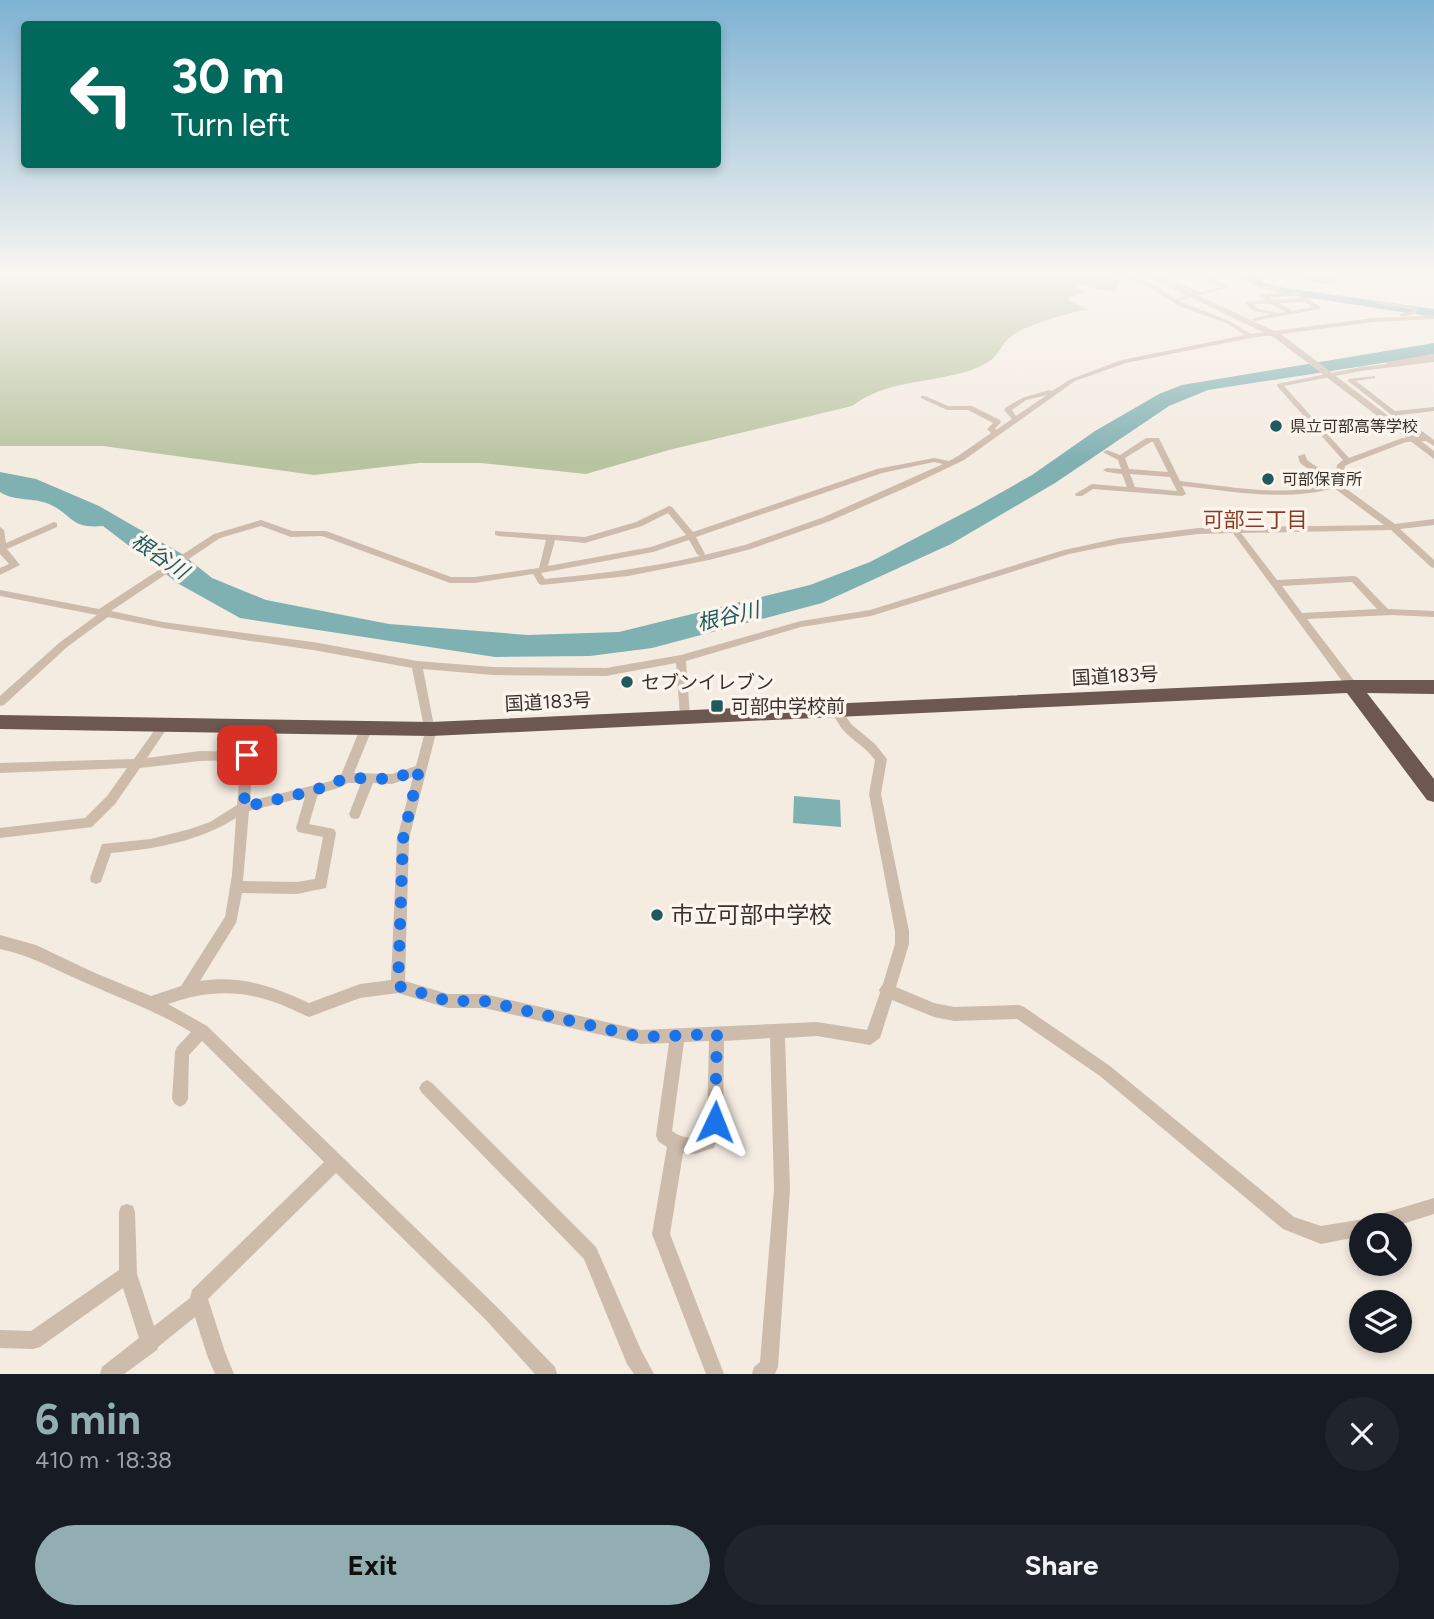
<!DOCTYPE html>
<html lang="en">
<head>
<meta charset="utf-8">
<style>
  :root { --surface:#171b24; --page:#20242c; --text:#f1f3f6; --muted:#9ea1a6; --accent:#92aeb2 }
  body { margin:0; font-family:Figtree,"Noto Sans JP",sans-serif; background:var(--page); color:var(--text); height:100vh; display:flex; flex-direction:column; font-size:26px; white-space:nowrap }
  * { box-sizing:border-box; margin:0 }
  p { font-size:23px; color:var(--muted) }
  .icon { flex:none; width:38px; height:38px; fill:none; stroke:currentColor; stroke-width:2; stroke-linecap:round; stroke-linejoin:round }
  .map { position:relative; height:1374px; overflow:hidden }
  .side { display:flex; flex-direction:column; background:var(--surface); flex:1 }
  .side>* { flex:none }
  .banner { position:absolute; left:21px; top:21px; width:700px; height:147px; border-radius:7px; box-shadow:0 4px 10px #0003; background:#00695c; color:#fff; overflow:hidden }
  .tools { position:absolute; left:1349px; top:1213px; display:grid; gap:14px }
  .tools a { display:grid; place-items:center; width:63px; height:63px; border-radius:50%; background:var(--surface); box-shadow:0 4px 10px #0003; font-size:35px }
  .pin { position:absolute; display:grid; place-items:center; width:60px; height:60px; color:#fff; margin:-30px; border-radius:14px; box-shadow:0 4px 10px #0006 }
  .me { position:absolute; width:77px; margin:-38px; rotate:2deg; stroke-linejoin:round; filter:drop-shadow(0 0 5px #0008) }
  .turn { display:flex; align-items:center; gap:24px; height:147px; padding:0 35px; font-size:32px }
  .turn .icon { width:91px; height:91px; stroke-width:2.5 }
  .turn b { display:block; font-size:49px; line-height:60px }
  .round { display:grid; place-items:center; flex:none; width:74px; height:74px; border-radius:37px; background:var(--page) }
  .head { display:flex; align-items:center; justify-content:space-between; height:119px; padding:0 35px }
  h1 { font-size:42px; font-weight:700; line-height:52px; color:var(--accent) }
  .action { display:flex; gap:14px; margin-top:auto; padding:14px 35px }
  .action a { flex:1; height:80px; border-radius:42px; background:var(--accent); color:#111; font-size:28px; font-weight:700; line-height:80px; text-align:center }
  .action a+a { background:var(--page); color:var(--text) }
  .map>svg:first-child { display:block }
  .green { fill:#b8c4a0 }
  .water { fill:#7fb0b2 }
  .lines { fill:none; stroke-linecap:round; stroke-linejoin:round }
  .river { fill:#7fb0b2; fill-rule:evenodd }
  .pedestrian { stroke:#cdbbac; stroke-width:4.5 }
  .minor { fill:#cdbbac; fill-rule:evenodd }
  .tertiary { fill:#cdbbac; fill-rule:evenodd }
  .trunk { fill:#6c584f; fill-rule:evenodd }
  .route { stroke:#1a73e8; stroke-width:12; stroke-dasharray:0 21.6 }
  .poi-dot { fill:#1f5a5e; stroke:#fbf5ee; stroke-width:2.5 }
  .labels { text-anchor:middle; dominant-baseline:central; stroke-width:7; stroke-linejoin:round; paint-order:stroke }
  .far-poi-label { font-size:16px; fill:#3b302b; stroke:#fbf5ee; text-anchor:start }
  .street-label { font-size:19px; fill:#3b302b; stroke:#fbf5ee }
  .poi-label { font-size:19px; fill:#3b302b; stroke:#fbf5ee; text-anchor:start }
  .neighbourhood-label { font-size:21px; fill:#8c3b22; stroke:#fbf5ee }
  .water-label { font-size:21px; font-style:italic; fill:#1f5a5e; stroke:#fbf5ee }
  .near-poi-label { font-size:23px; fill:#3b302b; stroke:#fbf5ee; text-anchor:start }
</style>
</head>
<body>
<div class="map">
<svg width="1434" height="1374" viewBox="0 0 1434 1374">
  <rect width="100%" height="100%" fill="#f4ebe1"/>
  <path class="green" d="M0,272h1093l29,9 -8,10 -38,-6 10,8 -17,4v4l20,9c-17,1 -60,14 -76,25 -15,10 -11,22 -34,32 -41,17 -91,11 -127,39l-183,44 -83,24 -105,-11h-62l-105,12 -211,-29h-103z
    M1264,272h60l12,6 2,5 -9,2z"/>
  <path class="water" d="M1434,343v12l-226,35 -39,16 -114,77 -104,61 -129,59 -170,45 -62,8 -95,1 -255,-39 -61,-34 -76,-58c-34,3 -29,-11 -54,-22 -16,-7 -34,-2 -49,-12v-20l36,7 63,27 83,48 30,24 54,22 123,24 139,11 91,-3 191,-47 60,-23 109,-57 53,-30 63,-44 64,-37 23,-9z
    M794,796l46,4 1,27 -48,-4z"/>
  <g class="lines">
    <path class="river" d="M1209,272l40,1 17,10 19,5 149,21v8l-149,-23 -27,-7 -12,-8z"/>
    <path class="pedestrian" d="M1389,364l45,-8"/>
    <path class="minor" d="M1109,272c24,0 47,14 66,27l19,-6 -32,-14v-2c29,-7 40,-6 66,10l-49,14 53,21 19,12 122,-16 29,-1 -3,-2 1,-1 11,-2 1,-3 -36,-5v-2l2,-1 40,7 -3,6 -13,3 32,-2v4l-61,3 -123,16 -124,25 -51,18 -111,79 -52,25 -82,36 -79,28 -42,11 -81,16 -86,9 -3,-1 -6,-10 -58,9h-25l-128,-47 -31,1 -30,-11 -41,12 -109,73 52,11 150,20 104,19 76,6 113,1 75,-13 120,-34 69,-11 194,-60 55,-12 79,-10 186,-3 -50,-37c-49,14 -102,3 -152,-2l4,8 -4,2 -89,-7 -11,7h-6l-1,-2 17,-10 35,3 -5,-13 -15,-2 -4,-2 4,-2 14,1 -3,-9 -15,-8 4,-2 13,5 26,-17h13l21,43c48,5 102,17 149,3l-29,-21 -2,-7 7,-2 2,6 28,20 2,-15 6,-5 -66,-74v-2l84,-17 73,-9v4l-73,9 -77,15 65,72 53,-20 18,-1 -72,-56v-2l27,-3v2l-19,3 39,30 39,-4v4l-34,4 34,25v6l-8,-5 -20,1 -55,21 -6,3 -4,19 54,39 39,-5v6l-34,4 34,31v8l-3,-1 -40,-37 -150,3 36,47 77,-4 3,1 31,32 46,2v6l-42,-2 -85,4 49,64 1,3 -1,3h-8l-115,-156 -35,1 -79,10 -50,10 -198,62 -70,11 -115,34 4,55 -1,3h-8l-1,-3 -4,-53 -70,13 -113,-1 -70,-6 11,57 3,3 -28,110 -4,142 43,13h36l157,36 176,-8 50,8 13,-37 -1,-3 4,-6 12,-40v-13l-26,-137 6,-34c-7,-10 -18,-17 -27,-25 -8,-7 -12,-16 -17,-25l1,-3h8l11,17 24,20 12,15 -6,35 28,137v13l-13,43 38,16 20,4 65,-2 5,2 86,59 184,151 27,9 43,-7 70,-21v16l-35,11h-37v11l-41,8 -38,-15 -183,-153 -83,-57 -63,2 -20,-4 -42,-17 -12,38 -10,7 -53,-9 -32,2 5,151 -12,178 -3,7h-23l2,-7 6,-5 14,-173 -4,-151 -46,3 -1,81 -9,26 -19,6 -12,-1 -13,81 54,140h-18l-54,-140 15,-87 -9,-6 -2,-6 13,-92 -28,1 -157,-36h-36l-50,-15 -38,5 -51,19c-14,-6 -27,-13 -41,-17 -34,-11 -67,-8 -100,4l39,22 290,281 58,60 2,7h-22l-50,-55 -149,-146 -128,126 17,53 9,22h-19l-8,-19 -12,-38 -37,30 -1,3 -33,24h-24l2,-7 37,-29 -16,-50 -83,59 -7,2 -33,-1v-18l31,1 88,-61v-58l2,-6 6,-2 6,2 2,6 2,62 17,52 36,-28 2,-8 132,-128 -122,-121 -13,14 -1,44 -3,5 -5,3 -5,-3 -3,-5 3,-47 2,-5 14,-15c-33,-20 -69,-33 -105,-49 -29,-12 -55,-28 -86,-34v-14l36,10 59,28 56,23 30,-10 44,-69 7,-42 4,-57c-38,24 -82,31 -125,35l-10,29 -5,2 -5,-2 -1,-4 12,-34 49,-5 39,-10 20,-7 27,-17 4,-45 -41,1 -60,7 -25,36 -23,23 -92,11v-10l85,-10 22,-22 20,-28 -127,5v-10l134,-4 27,-38h8l1,3 -23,34 53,-7 51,1 2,3 -3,46 81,-20 10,-6 19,-46 2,-3h8l2,3 -18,44 38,1 24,-8 9,-34 -13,-64 -99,-18 -150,-22 -55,-11 -41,30 -63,58 -4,1v-10l59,-53 38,-28 -97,-19v-6l99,19 115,-75 47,-14 31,11h34l125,46h24l64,-9 7,-28 -48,-4 -3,-1v-4l90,6 51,-15 33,-16 3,1 21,25 184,-63 57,-11 15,3 9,-5 33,-23 -4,-4 6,-6 -25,-13h-21l-26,-12v-2h4l23,10h24l28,14 1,2 -6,7 1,1 16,-11 -8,-9 1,-2 17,-10 27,-8 3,1 19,-12 51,-19 123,-25 -17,-11 -51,-19 -27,-18zM1190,273l30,14 -20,5 -31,-14zM1047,395l-31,21 -4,-6 14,-10zM1151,442h2l15,30 -39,-3 -4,-11zM934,462l9,2 -119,53 -79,28 -41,10 1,-1 -9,-17 186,-64zM1130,474l40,3 7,14 -42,-4zM668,513l18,22 -35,12 -103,19 7,-26 30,3 57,-17zM689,540l8,14 3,2c-52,12 -103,18 -155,23l-4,-6 112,-21zM1352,582l25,27 -75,4 -20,-27zM413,777l-16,62 -6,141 -31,4 -51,19c-36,-17 -69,-28 -109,-22l36,-58 6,-30 55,1 29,-6 10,-55 -2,-4 -25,-5 9,-30 20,-6 10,-5h13l-12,31 2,4 4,1 4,-1 14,-35 19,1zM305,797l-9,31 2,4 25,5 -8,42 -18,3 -54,-1 6,-70zM709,1041l-2,81 -5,14c-10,3 -21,2 -30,-5l12,-89z
      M1263,285l20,5 1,1 -3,2 -20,-5 -1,-1z
      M1298,292l22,15v2l-66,12 -3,-2 20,-5 -17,-3 -8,-7v-2l20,-2 -7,-4 3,-2zM1297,296l4,2 -28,2 -4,-3zM1305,302l8,5 -21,4 -13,-8zM1253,304h18l15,8 -10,1 -1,-1 -17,-3z
      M54,522l3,1v4l-50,22 13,16 -20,10v-7l9,-4 -9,-10v-27l4,3 2,13z
      M427,1080l5,3 164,164 45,103 13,24h-20l-7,-10 -43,-105 -162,-166 -3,-5 3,-5z"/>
    <path class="tertiary" d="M1138,272h10l133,62 153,117v8l-159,-121z
      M1415,272h19v4z"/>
    <path class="trunk" d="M1352,680h82v14l-67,-1 67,86v23l-7,-2 -80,-107 -916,43 -431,-7v-14l431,7z"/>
  </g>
  <linearGradient id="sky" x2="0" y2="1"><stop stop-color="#7eb2d2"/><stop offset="0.59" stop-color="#faf6f2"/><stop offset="1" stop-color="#faf6f2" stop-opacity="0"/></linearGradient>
  <rect width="1434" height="464" fill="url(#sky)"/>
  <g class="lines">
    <path class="route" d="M247,755l-3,52 69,-16 33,-13 46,1 27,-9 -16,69 -5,147 50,15h36l157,36 76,-3 -2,88"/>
  </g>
  <g class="poi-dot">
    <circle cx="1276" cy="426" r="7"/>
    <circle cx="1268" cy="479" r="7"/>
    <circle cx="627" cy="682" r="7"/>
    <rect x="710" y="699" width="14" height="14" rx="3.5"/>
    <circle cx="657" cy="915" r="7"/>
  </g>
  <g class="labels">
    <g class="far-poi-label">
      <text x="1290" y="426">県立可部高等学校</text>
      <text x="1282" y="479">可部保育所</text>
    </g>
    <g class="street-label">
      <text transform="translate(1115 676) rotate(-3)">国道183号</text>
      <text transform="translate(548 702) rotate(-3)">国道183号</text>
    </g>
    <g class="poi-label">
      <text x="641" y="682">セブンイレブン</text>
      <text x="731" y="706">可部中学校前</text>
    </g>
    <g class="neighbourhood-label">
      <text x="1255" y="519">可部三丁目</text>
    </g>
    <g class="water-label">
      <text transform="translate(160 556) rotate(34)">根谷川</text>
      <text transform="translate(728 616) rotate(-13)">根谷川</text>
    </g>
    <g class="near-poi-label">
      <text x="671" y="915">市立可部中学校</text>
    </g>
  </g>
</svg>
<div class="tools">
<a><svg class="icon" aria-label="search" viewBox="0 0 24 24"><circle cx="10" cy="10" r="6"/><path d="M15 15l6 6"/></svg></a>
<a><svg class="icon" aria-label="layers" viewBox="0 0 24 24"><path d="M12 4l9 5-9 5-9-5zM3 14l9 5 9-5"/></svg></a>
</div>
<div class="pin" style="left:247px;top:755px;background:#d93025"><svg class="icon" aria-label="arrive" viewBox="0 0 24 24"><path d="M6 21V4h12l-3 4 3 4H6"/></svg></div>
<svg class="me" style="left:715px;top:1122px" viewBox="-20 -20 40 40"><path d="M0-17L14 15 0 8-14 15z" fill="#1a73e8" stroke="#fff" stroke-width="4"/></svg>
<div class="banner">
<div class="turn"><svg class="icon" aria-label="left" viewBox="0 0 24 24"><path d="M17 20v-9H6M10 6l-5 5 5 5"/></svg><div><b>30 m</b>Turn left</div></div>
</div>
</div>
<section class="side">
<div class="head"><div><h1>6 min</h1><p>410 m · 18:38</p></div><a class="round"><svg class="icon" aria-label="close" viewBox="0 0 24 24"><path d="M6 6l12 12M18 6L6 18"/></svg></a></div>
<div class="action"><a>Exit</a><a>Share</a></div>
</section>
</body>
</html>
